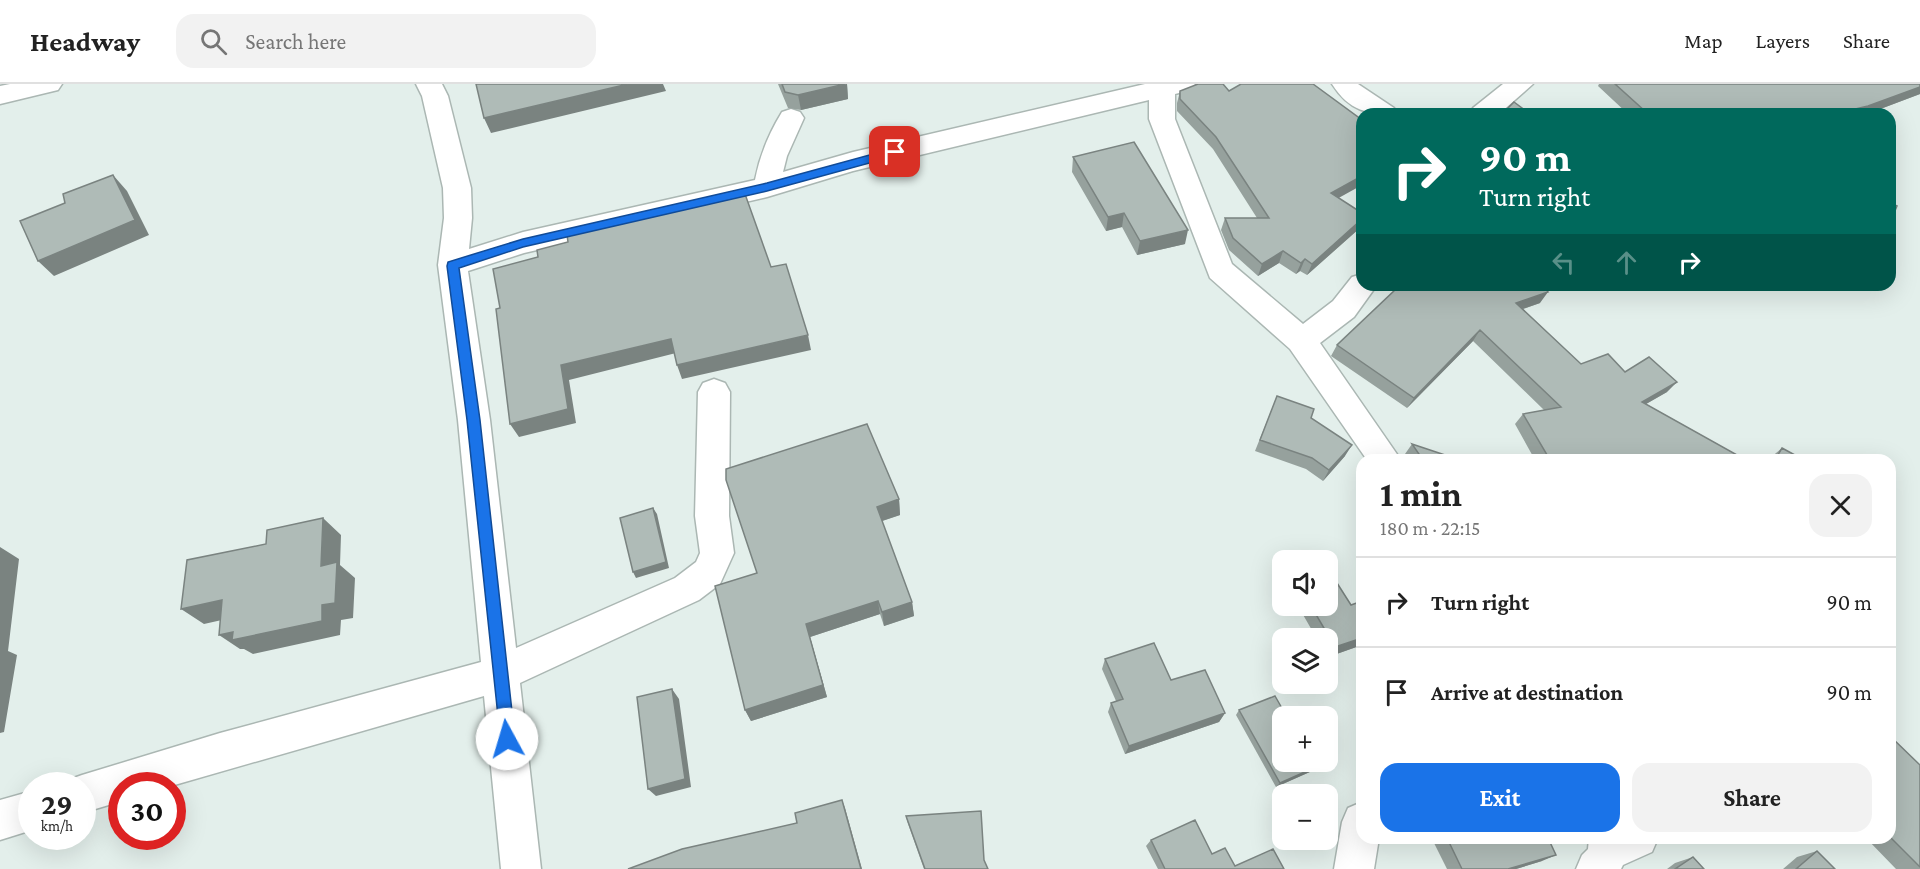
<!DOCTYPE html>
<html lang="en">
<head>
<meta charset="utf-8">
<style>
  :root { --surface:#fff; --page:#f2f2f2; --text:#222; --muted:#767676; --line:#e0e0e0; --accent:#1a73e8 }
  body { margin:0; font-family:"Crimson Pro",serif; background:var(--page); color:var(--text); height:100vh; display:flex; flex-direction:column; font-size:22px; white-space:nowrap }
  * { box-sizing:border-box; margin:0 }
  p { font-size:20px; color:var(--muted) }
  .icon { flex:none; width:33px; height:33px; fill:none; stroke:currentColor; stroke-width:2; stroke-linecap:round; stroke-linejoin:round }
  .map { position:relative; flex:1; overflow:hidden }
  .sheet { position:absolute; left:1356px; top:370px; width:540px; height:390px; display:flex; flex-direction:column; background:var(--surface); border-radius:18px; box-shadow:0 6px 24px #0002 }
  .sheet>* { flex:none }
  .top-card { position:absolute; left:1356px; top:24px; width:540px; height:183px; border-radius:18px; box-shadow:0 6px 24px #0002; background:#00695c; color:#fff; overflow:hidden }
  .fabs { position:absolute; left:1272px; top:466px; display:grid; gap:12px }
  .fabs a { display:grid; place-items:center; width:66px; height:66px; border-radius:12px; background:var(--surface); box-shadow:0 6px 24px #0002; font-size:30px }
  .speed { position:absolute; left:18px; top:688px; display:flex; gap:12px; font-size:30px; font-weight:700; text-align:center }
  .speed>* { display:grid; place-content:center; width:78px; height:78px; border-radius:50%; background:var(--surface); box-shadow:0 6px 24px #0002; line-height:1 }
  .speed small { font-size:15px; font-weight:400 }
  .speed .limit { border:9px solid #d22; background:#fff; color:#111 }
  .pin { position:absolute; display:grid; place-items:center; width:51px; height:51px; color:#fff; margin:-26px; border-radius:12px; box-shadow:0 3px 9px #0006 }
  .me { position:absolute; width:66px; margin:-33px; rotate:354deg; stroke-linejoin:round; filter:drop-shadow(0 0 4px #0008) }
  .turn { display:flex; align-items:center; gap:21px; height:126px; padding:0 24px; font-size:27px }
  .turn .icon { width:78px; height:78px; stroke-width:2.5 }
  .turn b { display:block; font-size:42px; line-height:51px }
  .lanes { display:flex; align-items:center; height:57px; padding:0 24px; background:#0003; justify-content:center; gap:30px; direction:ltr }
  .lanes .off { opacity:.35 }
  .round { display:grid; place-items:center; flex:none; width:63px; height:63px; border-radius:18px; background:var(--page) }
  .headline { display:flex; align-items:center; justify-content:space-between; height:102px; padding:0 24px }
  h1 { font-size:36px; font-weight:700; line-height:45px }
  .action { display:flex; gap:12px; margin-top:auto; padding:12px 24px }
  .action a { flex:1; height:69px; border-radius:18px; background:var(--accent); color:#fff; font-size:24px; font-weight:700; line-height:69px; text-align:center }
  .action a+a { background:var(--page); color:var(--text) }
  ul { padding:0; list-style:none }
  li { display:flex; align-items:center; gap:18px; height:90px; padding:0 24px; border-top:2px solid var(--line) }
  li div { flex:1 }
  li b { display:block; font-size:22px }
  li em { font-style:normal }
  header { display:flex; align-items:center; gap:36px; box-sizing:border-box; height:84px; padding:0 30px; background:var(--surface); border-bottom:2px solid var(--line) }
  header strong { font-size:28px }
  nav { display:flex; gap:33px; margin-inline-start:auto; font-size:21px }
  .search { width:420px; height:54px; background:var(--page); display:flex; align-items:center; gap:15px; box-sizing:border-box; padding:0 21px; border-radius:18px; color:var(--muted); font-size:22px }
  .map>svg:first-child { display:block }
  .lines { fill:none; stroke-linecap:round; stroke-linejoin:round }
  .street-casing { stroke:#abb7b3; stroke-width:3 }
  .street { fill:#fff; fill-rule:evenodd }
  .wall { fill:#96a19d }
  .shaded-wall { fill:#7a8380 }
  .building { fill:#afbbb7; stroke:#7a8380; stroke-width:1.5 }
  .route { fill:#1a73e8; stroke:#114b97; stroke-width:1.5 }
</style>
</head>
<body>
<header>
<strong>Headway</strong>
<div class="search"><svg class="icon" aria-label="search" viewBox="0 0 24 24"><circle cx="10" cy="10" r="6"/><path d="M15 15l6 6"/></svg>Search here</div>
<nav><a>Map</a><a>Layers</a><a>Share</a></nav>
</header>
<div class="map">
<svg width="1920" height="785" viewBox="0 0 1920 785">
  <rect width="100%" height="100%" fill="#e3efeb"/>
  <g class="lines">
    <defs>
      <path id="street" d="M10,0h52l-4,6 -58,14v-18z
        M416,0h26l6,12 23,92 1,30 -3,31 54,-17 232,-52c5,-25 14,-47 27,-68l9,-3 9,3 4,6 -17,38 -4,16 70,-20 292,-68h50l-4,6 -16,4v25l57,145 71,60 30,-23 19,-24 10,-3v11h15l-23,32 -34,26 81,117h-34l-77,-111 -80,-71 -61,-159v-19l-296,71 -86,26 -243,56 -56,18 22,149 26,228 159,-70 21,-16 4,-9 -5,-37 3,-124 5,-9 11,-4 11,4 5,9 -1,124 5,37 -14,31 -21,16 -179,83 21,186h-40l-17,-173 -313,90h-49v15l-40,12v-27h-16l2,-6 14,-5 138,-42 261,-71 -23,-242 -20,-155 6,-47 -1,-30 -21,-92z
        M1332,0h26l36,24 4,6c-31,0 -48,-2 -66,-30z
        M1503,0h30l-34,30h-30l4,-6z
        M32,707v39l-32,10v-40z
        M1362,718v36h17l-5,31h-40l8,-47 6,-14z
        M1589,754h69l-6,14 -29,13 -2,4h-45l6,-14 6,-6z"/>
    </defs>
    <use href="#street" class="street-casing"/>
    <use href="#street" class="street"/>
  </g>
  <path class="wall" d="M778,0h69l1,15 -47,11 -13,-2z
    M1599,0h321v10l-53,20h-239l-30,-28z
    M1180,7l159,107 23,15 -1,14 -54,48 -7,-4 -4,3 -17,-11 -21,13 -29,-26 -8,-20 4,-12h32l-44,-69 -36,-38v-8z
    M1073,73l112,87 -48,11 -15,-28 -16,4 -34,-59z
    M1447,204l93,15 -17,6 58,55 44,8 42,20 -21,12 100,56h-211l-20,-36 8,-10 21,-4 -71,-69 -66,67 -76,-52 6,-11z
    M1277,312l34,22 34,38 -22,25 -17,-12 -51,-18z
    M1412,360l48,16h-51l-4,-6z
    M1782,364l22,12h-36l2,-2z
    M899,415l1,16 -18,6 30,81 2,14 -30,10 -4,-12 -70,23 17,60 -76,24 -6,-11 12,-137z
    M1362,517v44l-34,12v-18h-11l-19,-33 53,-1z
    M1105,575l66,21 54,33 -6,9 -94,32 -17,-42 3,-9 5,-2 -14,-32z
    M1239,626l73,61 -36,16 -40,-72z
    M1890,652l30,29v104h-24l-30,-31h24z
    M906,732l82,53h-64l-17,-48z
    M1442,754h106l-6,23 -26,8h-69l-13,-26z
    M1151,756l61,14 23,12 49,3h-126l-12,-23z
    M1817,767l18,18h-52l14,-12z
    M1693,773l11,12h-37l8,-6z"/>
  <path class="shaded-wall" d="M628,0h35l3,7 -175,42 -7,-15z
    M847,0l1,15 -47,11 -3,-15z
    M1920,3v7l-53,20h-33z
    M113,91l14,16 22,44 -95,41 -16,-15z
    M1362,92v9l-36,20 5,-12z
    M1124,129l-2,14 -16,4 2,-14z
    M1362,135l-1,8 -54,48 5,-11z
    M1188,146l-3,14 -48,11 3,-14z
    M1283,167l-4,12 -21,13 4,-12z
    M1305,175l-5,12 -4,3 5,-11z
    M1548,208l-8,11 -32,11 8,-11z
    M1480,246l-7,11 -66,67 7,-10z
    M808,251l3,15 -129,29 -5,-14z
    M671,255l5,14 -107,27 7,43 -57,14 -9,-13 51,-59z
    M1677,298l-10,10 -35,20 10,-10z
    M1352,361l-7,11 -22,25 6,-11z
    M899,415l1,16 -21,7 -2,-15z
    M653,424l4,6 12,54 -33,10 -3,-6z
    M323,434l18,17 -1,30 15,13 -2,40 -12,2 -1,15 -87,19 -9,-5h-4l-21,-14 103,-30 -1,-39z
    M0,463l19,12 -11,92 9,4 -13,77 -4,1z
    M222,516l22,15 -40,9 -23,-15z
    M878,517l2,13 -70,23 17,60 -76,24 -6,-11 61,-86z
    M912,518l2,14 -30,10 -2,-14z
    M1362,554v7l-34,12 7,-10z
    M672,605l7,10 12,88 -35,9 -8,-7z
    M1225,629l-6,9 -94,32 4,-8z
    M1316,683l-4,4 -36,16 4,-4z
    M842,716l3,8 17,61h-1z
    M1556,771l-14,6 -26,8h-8z"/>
  <path class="building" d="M476,0h152l-144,34z
    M782,0h63l-47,11 -13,-3z
    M1198,0h25l6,7 12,-7h72l49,36v56l-31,17 31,20v6l-50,45 -7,-5 -4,4 -18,-12 -21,13 -29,-26 -8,-20h44l-53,-81 -36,-38v-8z
    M1615,0h305v3l-52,19 -34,8h-193l5,-2z
    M1514,18l16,12h-28z
    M1134,58l54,88 -48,11 -16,-28 -16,4 -35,-60z
    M113,91l22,45 -97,41 -18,-40 45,-18 -2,-9z
    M745,110l26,73 15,-3 22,71 -131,30 -6,-26 -110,26 7,44 -58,15 -14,-115 4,-1 -7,-39 45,-12 -1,-7 31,-8 -1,-7z
    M1890,119l7,3 -7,17z
    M1417,201h28l2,3 10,-3h85l6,7 -32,11 65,61 27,-10 17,18 24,-15 28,25 -35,20 104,58h-103v-2l-8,2h-85l-27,-46 38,-7 -81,-77 -66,68 -77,-53 58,-55z
    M1277,312l37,13 -3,9 41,27 -23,25 -17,-12 -52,-18z
    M867,340l32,75 -22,8 35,95 -30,10 -4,-11 -72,23 17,61 -78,25 -30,-124 42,-13 -31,-93v-11z
    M1412,360l48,16h-37z
    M1782,364l22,12h-29z
    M653,424l13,54 -33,10 -13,-54z
    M323,434l-2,48 16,-4 -2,41 -13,2v16l-90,19 1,-8 -14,3 3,-35 -41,9 6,-49 79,-16 1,-14z
    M1337,499l14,22 11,-4v37l-27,9 -24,-41h17v-19z
    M1154,559l17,37 34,-10 20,43 -96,33 -18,-43 12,-4 -18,-40z
    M672,605l13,90 -37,10 -11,-92z
    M1275,612l12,21h-5v45h32l2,5 -36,16 -41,-73z
    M1890,652l30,29v102l-30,-30z
    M842,716l19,69h-233l54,-20 115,-26 -2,-10z
    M981,727l3,49 4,9h-63l-19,-53z
    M1195,736l17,34 13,-6 10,18 38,-17 11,20h-119l-14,-29z
    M1447,754h101l8,17 -48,14h-46z
    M1817,767l18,18h-39z
    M1693,773l11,12h-29z"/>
  <path class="route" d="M895,64l5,4 -1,3 -132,36 -244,56 -64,21 21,152 35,319 -3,6 -5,2 -6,-2 -34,-325 -20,-154 1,-4 75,-23 244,-56z"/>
</svg>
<div class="fabs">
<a><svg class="icon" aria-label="sound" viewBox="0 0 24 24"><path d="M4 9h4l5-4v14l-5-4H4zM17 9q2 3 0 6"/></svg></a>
<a><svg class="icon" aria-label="layers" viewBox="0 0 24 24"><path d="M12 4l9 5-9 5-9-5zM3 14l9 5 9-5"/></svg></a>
<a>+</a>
<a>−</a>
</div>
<div class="speed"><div>29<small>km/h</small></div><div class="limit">30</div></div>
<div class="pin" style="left:895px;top:68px;background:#d93025"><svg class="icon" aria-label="arrive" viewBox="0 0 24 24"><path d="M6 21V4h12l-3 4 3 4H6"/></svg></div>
<svg class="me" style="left:507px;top:655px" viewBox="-20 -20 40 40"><circle r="19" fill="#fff"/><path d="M0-13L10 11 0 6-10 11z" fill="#1a73e8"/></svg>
<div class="top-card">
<div class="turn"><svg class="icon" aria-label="right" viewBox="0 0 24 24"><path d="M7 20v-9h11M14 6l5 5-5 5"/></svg><div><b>90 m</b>Turn right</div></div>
<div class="lanes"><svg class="icon off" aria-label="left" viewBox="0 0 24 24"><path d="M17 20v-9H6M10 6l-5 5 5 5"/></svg><svg class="icon off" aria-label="ahead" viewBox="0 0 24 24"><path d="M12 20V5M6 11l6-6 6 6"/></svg><svg class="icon" aria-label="right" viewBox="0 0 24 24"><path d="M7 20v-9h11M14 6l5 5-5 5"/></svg></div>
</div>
<section class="sheet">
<div class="headline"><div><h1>1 min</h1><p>180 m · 22:15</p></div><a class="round"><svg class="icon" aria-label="close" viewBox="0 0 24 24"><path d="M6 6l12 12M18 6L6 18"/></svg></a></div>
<ul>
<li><svg class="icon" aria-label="right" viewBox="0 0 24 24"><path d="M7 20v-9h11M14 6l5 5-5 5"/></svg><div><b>Turn right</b></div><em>90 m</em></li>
<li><svg class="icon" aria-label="arrive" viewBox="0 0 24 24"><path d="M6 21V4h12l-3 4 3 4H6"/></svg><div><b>Arrive at destination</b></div><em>90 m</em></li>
</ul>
<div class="action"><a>Exit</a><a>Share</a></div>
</section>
</div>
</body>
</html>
